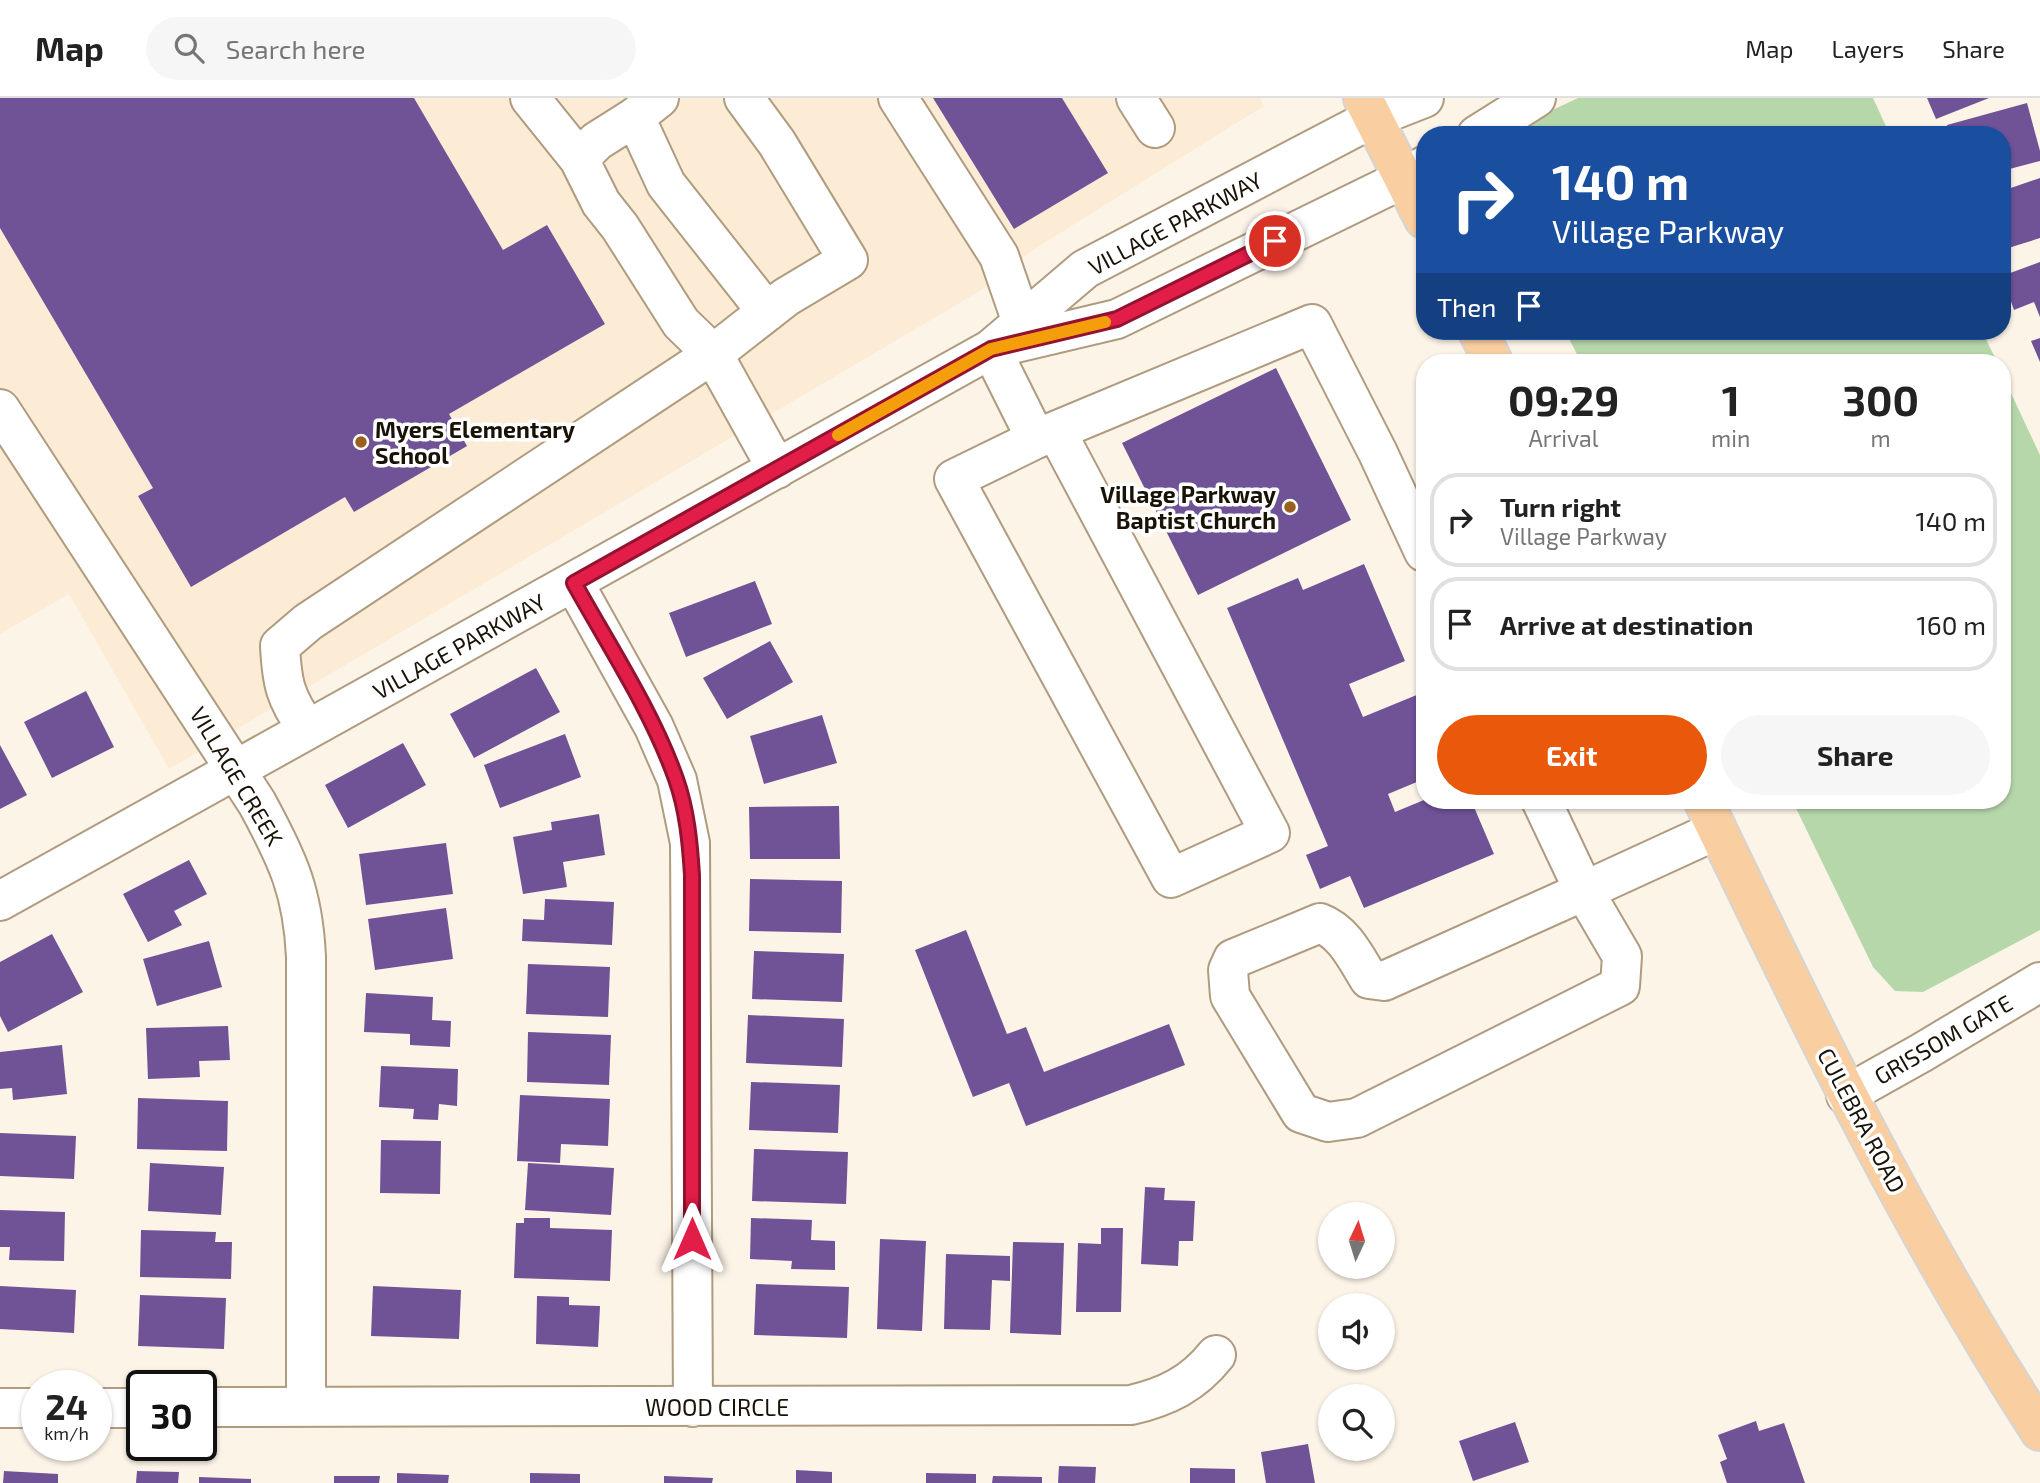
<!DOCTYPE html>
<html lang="en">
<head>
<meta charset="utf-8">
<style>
  :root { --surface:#fff; --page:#f6f6f6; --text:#222; --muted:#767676; --line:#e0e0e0; --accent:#ea580c }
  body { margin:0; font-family:"Exo 2",sans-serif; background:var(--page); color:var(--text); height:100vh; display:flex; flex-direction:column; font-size:26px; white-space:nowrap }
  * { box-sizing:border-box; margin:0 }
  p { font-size:23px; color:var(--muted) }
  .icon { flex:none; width:38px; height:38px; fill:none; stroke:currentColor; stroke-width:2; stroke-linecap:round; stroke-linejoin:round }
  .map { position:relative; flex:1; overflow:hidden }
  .sheet { position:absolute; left:1416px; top:256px; width:595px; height:455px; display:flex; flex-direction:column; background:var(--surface); border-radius:28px; box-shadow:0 2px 5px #0004 }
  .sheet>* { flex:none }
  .top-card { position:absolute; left:1416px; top:28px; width:595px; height:214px; border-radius:28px; box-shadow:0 2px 5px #0004; background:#1a4fa0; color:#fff; overflow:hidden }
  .needle { width:46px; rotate:4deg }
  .buttons { position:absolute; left:1318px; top:1104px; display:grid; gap:14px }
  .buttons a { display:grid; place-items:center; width:77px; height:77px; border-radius:50%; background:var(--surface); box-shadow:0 2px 5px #0004; font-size:35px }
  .speed { position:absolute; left:21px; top:1272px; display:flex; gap:14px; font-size:35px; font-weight:700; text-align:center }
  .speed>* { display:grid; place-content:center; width:91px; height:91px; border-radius:50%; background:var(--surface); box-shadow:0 2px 5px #0004; line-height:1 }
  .speed small { font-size:18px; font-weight:400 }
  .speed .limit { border:4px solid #111; border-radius:10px; background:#fff; color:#111 }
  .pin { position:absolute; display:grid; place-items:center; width:60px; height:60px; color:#fff; margin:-30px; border:4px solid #fff; border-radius:50%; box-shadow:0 2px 7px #0007 }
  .me { position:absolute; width:77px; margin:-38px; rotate:0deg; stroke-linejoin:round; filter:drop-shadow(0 0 5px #0008) }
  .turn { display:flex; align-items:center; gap:24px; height:147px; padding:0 21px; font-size:32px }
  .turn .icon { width:91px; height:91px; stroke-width:2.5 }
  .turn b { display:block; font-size:49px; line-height:60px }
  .then { display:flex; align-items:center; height:66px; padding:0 21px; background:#0003; gap:14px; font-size:26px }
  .eta { display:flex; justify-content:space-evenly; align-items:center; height:119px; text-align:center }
  .eta b { font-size:42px; font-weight:700; line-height:49px }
  .cta { display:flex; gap:14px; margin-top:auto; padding:14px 21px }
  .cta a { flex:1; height:80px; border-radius:42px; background:var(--accent); color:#fff; font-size:28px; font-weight:700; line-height:80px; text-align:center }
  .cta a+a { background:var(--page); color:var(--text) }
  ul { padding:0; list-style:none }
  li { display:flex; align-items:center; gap:21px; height:94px; margin:0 14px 10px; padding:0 7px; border:4px solid var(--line); border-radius:28px }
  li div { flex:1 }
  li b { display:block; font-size:26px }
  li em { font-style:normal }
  header { display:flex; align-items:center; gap:42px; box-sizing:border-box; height:98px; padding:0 35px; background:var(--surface); border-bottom:2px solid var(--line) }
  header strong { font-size:33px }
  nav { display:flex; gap:38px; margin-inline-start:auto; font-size:24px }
  .search { width:490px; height:63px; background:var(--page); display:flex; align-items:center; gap:18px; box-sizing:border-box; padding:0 24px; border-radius:38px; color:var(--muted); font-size:26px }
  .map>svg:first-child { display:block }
  .built { fill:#fcecd6 }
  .green { fill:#b6d7aa }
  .building { fill:#705297 }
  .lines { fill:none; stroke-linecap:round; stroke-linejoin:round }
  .minor-casing { stroke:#af9b7e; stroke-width:42 }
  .major-casing { stroke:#d6d4d2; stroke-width:42 }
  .minor { stroke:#fff; stroke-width:38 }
  .major { stroke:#f9cfa2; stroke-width:38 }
  .route-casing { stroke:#92132f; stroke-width:18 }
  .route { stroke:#e11d48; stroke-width:12 }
  .slow { stroke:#f59e0b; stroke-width:12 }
  .poi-dot { fill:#9a601f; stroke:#fff; stroke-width:2.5 }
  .labels { text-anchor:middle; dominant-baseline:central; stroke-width:7; stroke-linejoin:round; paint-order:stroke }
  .street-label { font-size:23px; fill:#191207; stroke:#fff }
  .poi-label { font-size:23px; font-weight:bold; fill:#191207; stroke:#fff; text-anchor:start }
</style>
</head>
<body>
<header>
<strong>Map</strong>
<div class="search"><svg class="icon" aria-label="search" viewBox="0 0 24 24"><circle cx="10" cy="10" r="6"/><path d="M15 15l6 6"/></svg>Search here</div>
<nav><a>Map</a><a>Layers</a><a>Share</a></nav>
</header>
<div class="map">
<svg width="2040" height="1385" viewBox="0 0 2040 1385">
  <rect width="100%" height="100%" fill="#fdf4e8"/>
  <path class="built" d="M0,0h1260l4,8 -231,144 -53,41 -811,478 -100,-175 -69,40z"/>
  <path class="green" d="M1578,0h295l17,37h-378l15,-13z
    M1565,233h417l15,31h-416z
    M2002,276l38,81v475l-117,62 -28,-1 -22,-24 -81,-167h210z"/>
  <path class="building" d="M0,0h414l89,152 44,-25 58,99 -156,90 18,32 -113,66 -9,-15 -154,90 -53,-91 15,-8 -153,-260z
    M933,0h129l46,75 -94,56z
    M1927,0h62l-53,21z
    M2027,5l13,48v10l-38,10v-36h-53l-2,-10z
    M2040,80v60l-38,12v-59z
    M2040,164v55l-6,-15 -20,8 -12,-34z
    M2040,240v24l-9,-21z
    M1276,270l75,152 -153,75 -76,-152z
    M1364,466l41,97 -56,23 14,33 61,-25v87l-36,15 7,18 29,-12h47l23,54 -130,54 -14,-32 -30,13 -14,-34 22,-9 -101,-238 71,-30 5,12z
    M755,483l17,43 -86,33 -17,-44z
    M770,543l23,41 -66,37 -24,-41z
    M536,570l24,44 -86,46 -24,-44z
    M86,593l28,56 -62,31 -28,-56z
    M822,617l15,48 -73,21 -14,-48z
    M565,636l16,43 -81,31 -16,-43z
    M403,645l23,42 -78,43 -23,-43z
    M0,647l27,50 -27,14z
    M839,708l1,53h-90l-1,-52z
    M599,716l6,41 -42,7 4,25 -44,7 -10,-57 39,-7 -1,-8z
    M446,745l7,51 -87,11 -7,-51z
    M189,762l18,34 -33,17 8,14 -34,17 -25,-48z
    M750,781l92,2 -1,52 -92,-2z
    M545,801l69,3 -2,43 -90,-4 1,-22 21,1z
    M446,810l7,51 -78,11 -7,-51z
    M966,832l41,104 19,-7 18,45 125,-48 16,41 -159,61 -17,-43 -36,14 -58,-147z
    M52,836l31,58 -75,40 -8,-16v-54z
    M209,843l13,46 -65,19 -14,-47z
    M754,853l90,3 -2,48 -90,-3z
    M528,866l82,3 -2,50 -82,-3z
    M366,895l67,4 -1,23 19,1 -1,26 -40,-2v-11l-46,-2z
    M748,917l96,4 -2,48 -96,-4z
    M228,928l2,34 -31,1 1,16 -52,2 -2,-51z
    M528,934l83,3 -2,50 -82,-3z
    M62,947l5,49 -54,6 -1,-12 -12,1v-37z
    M381,968l77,3 -1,37 -18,-2 -1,16 -25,-1 1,-10 -35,-2z
    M751,984l89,3 -2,48 -89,-3z
    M520,997l90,4 -2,47 -47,-2 -1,19 -43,-2z
    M138,1000l90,3 -1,50 -90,-2z
    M0,1035l76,3 -2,43 -74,-3z
    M381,1042l60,1 -1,53 -60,-1z
    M754,1051l94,3 -2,52 -94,-3z
    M150,1065l74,4 -3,48 -73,-4z
    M528,1065l86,5 -3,47 -86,-5z
    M1145,1089l20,1 -1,12 31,1 -2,40h-14l-1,25 -37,-2z
    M0,1112l65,2 -1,49 -55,-1 1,-13h-10z
    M524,1120h26v10l62,2 -2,51 -96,-3 2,-55h8z
    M751,1120l61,2 -1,20 24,1v29l-44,-1 1,-8 -42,-2z
    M1101,1130h22l-2,84h-45l2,-69 23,1z
    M141,1132l75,2 -1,10h17l-1,37 -91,-2z
    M880,1141l46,2 -4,90 -45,-2z
    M1013,1144l51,1 -3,92 -51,-2z
    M946,1156l64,2v25l-18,-1 -2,50 -46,-1z
    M756,1186l93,3 -2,51 -93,-3z
    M0,1188l76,4 -2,43 -74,-4z
    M373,1188l88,4 -2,49 -88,-3z
    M140,1197l86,3 -2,51 -86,-3z
    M537,1198l32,1v8l31,1 -2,41 -62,-3z
    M1756,1323l3,10 25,-8 21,60h-78l-7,-21 7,-3 -9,-24z
    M1515,1324l14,40 -56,19 -14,-40z
    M1308,1346l7,39h-49l-5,-31z
    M1059,1368l37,1 -1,16h-37z
    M1190,1370l45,1v14h-45z
    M796,1372l36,2v11h-36z
    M4,1373l54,3v9h-55z
    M137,1373l42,1 -1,11h-42z
    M397,1375l52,2 -1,8h-51z
    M530,1375l50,1v9h-50z
    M926,1375l50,1v9h-50z
    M334,1378h46l-1,7h-45z
    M664,1378l49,2 -1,5h-48z
    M993,1378l49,1v6h-50z
    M199,1379l52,2v4h-52z"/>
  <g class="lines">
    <defs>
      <path id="minor" d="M530,0l49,61
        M659,0l-24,19 31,67 101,128
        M898,0l101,158 29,84
        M1136,0l19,30
        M635,19l-38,24 -18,18 22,44 19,24 61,96 32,31 64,115
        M1477,37l59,-37
        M999,249l118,-28 288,-141 19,-12
        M991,251l45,90 276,-115 66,129 46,99
        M0,311l257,394c31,57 46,89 49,154v450
        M1036,341l-82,40 217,399 99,-45 -214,-402
        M574,485l80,144 23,53 13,63 3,564
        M307,631c-22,-32 -25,-45 -27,-83l28,-24 405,-268 73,-57 62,-37 -71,-117 -33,-45
        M1541,702l43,91 133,-61
        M1584,793l38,65 -2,30 -263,132 -29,4 -27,-9 -71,-117 -2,-26 5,-11 87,-36c24,9 36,35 49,56l15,2z
        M0,803l991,-552 94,-80 288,-151 51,-20
        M1846,997l75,-42 119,-71
        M201,1309l930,-2c35,-8 62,-21 85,-50
        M0,1310h37
        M96,1310h46"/>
      <path id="major" d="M1363,0l61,121
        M1478,233l15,31
        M1703,702c103,215 207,431 337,631"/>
    </defs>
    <use href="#minor" class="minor-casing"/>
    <use href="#major" class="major-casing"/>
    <use href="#minor" class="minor"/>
    <use href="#major" class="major"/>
  </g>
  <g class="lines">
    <defs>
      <path id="route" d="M692,1141v-364c-2,-32 -5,-65 -16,-96 -24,-68 -67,-133 -102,-196l417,-234 126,-30 158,-78"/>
    </defs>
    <use href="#route" class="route-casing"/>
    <use href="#route" class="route"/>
    <path class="slow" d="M838,337l153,-86 114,-27"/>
  </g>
  <g class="poi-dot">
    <circle cx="361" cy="344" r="7"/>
    <circle cx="1290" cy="409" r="7"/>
  </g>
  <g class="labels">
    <g class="street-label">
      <text transform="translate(1175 125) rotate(-28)">VILLAGE PARKWAY</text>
      <text transform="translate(459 548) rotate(-29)">VILLAGE PARKWAY</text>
      <text transform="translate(237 678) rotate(59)">VILLAGE CREEK</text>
      <text transform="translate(1943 941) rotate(-30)">GRISSOM GATE</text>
      <text transform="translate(1862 1022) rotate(62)">CULEBRA ROAD</text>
      <text x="717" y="1309">WOOD CIRCLE</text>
    </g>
    <g class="poi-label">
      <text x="375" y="331">Myers Elementary<tspan x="375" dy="26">School</tspan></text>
      <text x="1276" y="396" text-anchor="end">Village Parkway<tspan x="1276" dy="26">Baptist Church</tspan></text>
    </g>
  </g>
</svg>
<div class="buttons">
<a><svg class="needle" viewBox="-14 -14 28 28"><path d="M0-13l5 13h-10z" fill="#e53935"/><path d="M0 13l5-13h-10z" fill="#767676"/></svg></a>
<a><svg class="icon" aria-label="sound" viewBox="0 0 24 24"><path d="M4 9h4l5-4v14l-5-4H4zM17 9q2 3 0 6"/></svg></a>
<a><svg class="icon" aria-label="search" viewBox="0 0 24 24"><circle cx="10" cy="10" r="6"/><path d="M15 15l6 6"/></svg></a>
</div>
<div class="speed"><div>24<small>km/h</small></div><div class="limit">30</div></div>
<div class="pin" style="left:1275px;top:143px;background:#d93025"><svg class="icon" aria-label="arrive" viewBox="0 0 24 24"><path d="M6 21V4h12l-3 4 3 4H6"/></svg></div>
<svg class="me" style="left:692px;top:1141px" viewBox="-20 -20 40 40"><path d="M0-17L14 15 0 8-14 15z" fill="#e11d48" stroke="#fff" stroke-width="4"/></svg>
<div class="top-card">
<div class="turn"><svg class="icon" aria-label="right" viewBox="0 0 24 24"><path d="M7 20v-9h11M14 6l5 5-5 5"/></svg><div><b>140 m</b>Village Parkway</div></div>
<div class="then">Then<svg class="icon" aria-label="arrive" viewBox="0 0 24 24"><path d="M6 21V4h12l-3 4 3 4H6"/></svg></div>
</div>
<section class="sheet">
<div class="eta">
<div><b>09:29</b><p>Arrival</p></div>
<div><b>1</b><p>min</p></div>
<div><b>300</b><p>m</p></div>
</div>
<ul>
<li><svg class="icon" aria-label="right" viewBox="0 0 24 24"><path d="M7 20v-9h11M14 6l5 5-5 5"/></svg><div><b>Turn right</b><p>Village Parkway</p></div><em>140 m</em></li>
<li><svg class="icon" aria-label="arrive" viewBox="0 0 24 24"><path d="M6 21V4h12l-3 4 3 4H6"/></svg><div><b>Arrive at destination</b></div><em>160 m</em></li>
</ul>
<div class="cta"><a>Exit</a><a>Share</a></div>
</section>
</div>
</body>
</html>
